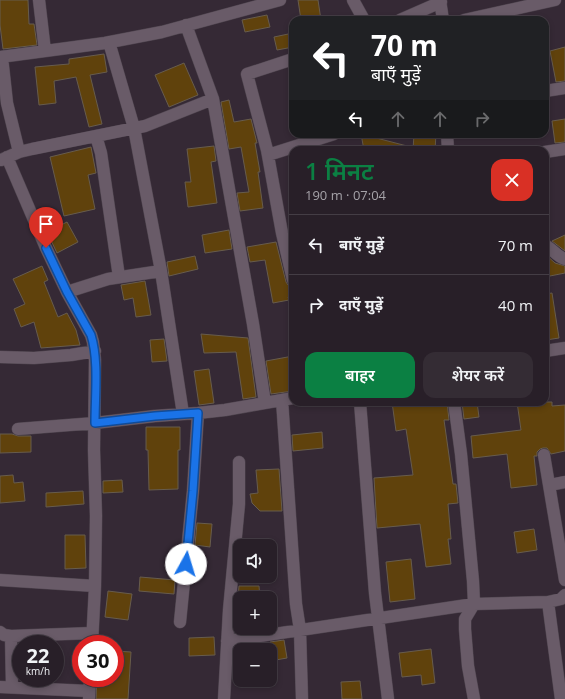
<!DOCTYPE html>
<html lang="hi">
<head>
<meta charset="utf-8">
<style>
  :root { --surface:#281f28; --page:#342c34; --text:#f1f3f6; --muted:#a5a2a8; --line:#443d45; --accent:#0b8043 }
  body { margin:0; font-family:"Open Sans","Noto Sans Devanagari",sans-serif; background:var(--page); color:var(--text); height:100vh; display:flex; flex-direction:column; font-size:15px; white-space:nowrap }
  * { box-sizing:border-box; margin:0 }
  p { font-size:13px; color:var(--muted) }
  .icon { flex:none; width:22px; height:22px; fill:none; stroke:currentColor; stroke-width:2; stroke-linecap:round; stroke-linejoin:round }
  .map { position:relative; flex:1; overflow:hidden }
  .sheet { position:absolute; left:289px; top:146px; width:260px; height:260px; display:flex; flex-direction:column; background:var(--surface); border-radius:12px; box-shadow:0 2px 6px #0003,0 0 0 1px var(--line) }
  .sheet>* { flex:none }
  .banner { position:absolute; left:289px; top:16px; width:260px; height:122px; border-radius:12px; box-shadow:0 2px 6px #0003,0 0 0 1px var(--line); background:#202124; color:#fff; overflow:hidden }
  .buttons { position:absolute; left:233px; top:539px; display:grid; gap:8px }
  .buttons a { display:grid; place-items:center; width:44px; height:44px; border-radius:8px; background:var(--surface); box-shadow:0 2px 6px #0003,0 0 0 1px var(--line); font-size:20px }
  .speed { position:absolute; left:12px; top:635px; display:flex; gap:8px; font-size:20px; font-weight:700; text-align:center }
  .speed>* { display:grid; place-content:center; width:52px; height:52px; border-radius:50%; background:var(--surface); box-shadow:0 2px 6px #0003,0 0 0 1px var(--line); line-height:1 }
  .speed small { font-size:10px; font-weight:400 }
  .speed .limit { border:6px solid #d22; background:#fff; color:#111 }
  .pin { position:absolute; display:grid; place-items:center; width:34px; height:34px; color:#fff; margin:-41px -17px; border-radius:50% 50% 50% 0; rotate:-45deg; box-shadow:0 0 4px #0007 }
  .pin .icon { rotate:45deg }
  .me { position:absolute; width:44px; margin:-22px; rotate:6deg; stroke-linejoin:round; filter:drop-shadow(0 0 3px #0008) }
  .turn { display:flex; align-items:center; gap:14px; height:84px; padding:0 16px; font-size:18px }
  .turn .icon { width:52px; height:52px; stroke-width:2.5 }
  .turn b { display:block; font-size:28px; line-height:34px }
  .lanes { display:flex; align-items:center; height:38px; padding:0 16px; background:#0003; justify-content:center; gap:20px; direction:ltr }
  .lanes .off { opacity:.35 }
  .round { display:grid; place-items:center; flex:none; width:42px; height:42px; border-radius:12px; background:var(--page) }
  .head { display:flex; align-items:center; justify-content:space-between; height:68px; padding:0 16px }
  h1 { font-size:24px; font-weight:600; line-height:30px; color:var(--accent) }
  .cta { display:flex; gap:8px; margin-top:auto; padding:8px 16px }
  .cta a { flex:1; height:46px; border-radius:12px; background:var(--accent); color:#fff; font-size:16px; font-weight:600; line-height:46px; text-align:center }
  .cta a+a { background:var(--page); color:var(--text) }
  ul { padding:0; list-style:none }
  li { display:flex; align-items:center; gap:12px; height:60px; padding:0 16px; border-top:1px solid var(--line) }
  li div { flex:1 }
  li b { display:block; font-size:15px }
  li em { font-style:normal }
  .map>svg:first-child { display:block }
  .building { fill:#60420c; stroke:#675c4d }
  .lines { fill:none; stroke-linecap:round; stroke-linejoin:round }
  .street-casing { stroke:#4f454f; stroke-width:13 }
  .street { stroke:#695b68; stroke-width:12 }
  .route-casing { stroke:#114b97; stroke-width:10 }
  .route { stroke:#1a73e8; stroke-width:7 }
</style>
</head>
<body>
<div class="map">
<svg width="565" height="699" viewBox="0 0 565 699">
  <rect width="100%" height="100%" fill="#352935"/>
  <path class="building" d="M0,0h28l1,24h5l3,21 -34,4 -3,-24z
    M298,0h20l3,20h-20z
    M267,15l3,12 -25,5 -3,-12z
    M293,33v14l-16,3 -3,-13z
    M565,47v34l-9,1 -6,-31z
    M104,54l3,18 -17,3 12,49 -13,3 -13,-50 -22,4 2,22 -17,2 -4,-38 34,-3v-5z
    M184,63l14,32 -29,12 -14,-32z
    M229,100l5,22 17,-3 6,24h-2l5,29h-2l5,36 -23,3 -3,-18 12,-1 -8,-45 -12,2 -8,-47z
    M565,119v23l-10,1 -3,-22z
    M361,134l46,12 -1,4h-42z
    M414,134h22l-1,16h-22z
    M214,146l2,15 -5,1 6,41 -29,4 -3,-25h6l-4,-33z
    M91,147l5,26 -8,2 7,34 -31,7 -14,-59z
    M67,222l11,20 -21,11 -10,-21z
    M229,230l3,19 -27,4 -3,-18z
    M565,235v16l-13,-10z
    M276,242l10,40 2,3 5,2v9l-5,1 1,3 -16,3 -8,-43 -15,2 -3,-15z
    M545,254l10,9 10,3v7l-20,4z
    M195,256l3,13 -29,7 -2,-14z
    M42,266l6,14 -4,2 14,35 9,-4 9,17 4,15 -39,3 -7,-26 -13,5 -7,-18 11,-5 -12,-25z
    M145,281l6,34 -15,2 -3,-19 -9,2 -3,-15z
    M552,293l7,45 -13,2 -1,-46z
    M201,334l47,4 8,59 -13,2 -7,-47 -32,1z
    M164,339l3,22 -15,1 -2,-22z
    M293,356v35l-22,3 -5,-33z
    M209,369l5,34 -15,2 -5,-34z
    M392,402h55l2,18h-5l9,64h3l2,19 -10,1 3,35h-3l3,25 -25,3 -6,-43 -43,4 -3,-50 39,-3 -7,-46 -10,2z
    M462,402h15l2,15 -15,2z
    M517,402h35v4l13,-1v46l-14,3 -4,-6h-4l-3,1 -3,3v4h-3l3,29 -26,3 -4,-34 -34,4 -2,-22 50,-6z
    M146,427h34v23h-2v39l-29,1 -1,-40h-2z
    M322,432l1,16 -30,3 -1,-16z
    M0,434h12l6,2h13v16l-31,1z
    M279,469l3,42h-22l-8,-8 -2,-9 8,-1 -2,-23z
    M13,475l1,8 9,-1 2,19 -25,2v-27z
    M122,480l1,12 -20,1v-12z
    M83,491l1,13 -38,3v-14z
    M197,523l15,1 -2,23 -15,-2z
    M534,529l3,21 -20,3 -3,-21z
    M65,535h20l1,33 -21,1z
    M411,559l4,40 -25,3 -4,-40z
    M140,577l35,3 -1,14 -35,-3z
    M239,586h20l1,12h-22z
    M108,591l24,3 -4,26 -23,-3z
    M214,637l1,18 -26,1v-18z
    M284,640l3,18 -17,3v-19z
    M431,649l4,34 -13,2 -1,-10 -19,2 -3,-24z
    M115,651l16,1 -3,47h-32l1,-21h18z
    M360,681l2,18h-20l-1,-17z"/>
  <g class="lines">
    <defs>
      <path id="street" d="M39,0l6,51
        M353,0l11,20
        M440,0l3,20
        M400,20l41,-18
        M464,20l91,-20
        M186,25l27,74 40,225 12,79
        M109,42l25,86 27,143 22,143
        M0,57l105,-14 57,-11 118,-32
        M2,57l5,46 12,49
        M293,59l-46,15 20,76 15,83 11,47
        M545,91l20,-3
        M447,134l1,16
        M96,136l5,17 18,124
        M545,152l20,-3
        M268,155l66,-21
        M7,157l39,91 21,44 24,43 2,7 2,18 -1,90 2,66 -1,70 -3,58
        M1,160l18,-8 13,-3 113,-23 68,-27
        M545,245c8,4 11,11 20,14
        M67,292l41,-13 53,-8
        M545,351l20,-3
        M0,357l34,1 37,-3 24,-4
        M282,400l14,204 4,26 2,69
        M360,402l15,191 13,106
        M454,402l7,52 12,127 1,23 -9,15v10l3,37 6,33
        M18,429l77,-6 60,-7 43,-3 27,-3 68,-12
        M544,455l21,125
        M550,485l15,-3
        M0,580l95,6
        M548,602l13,97
        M180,622l13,-131 5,-78
        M0,632l4,3 7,1 81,-3
        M11,636l1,51
        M227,641l247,-37 74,-2 13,-3 4,-4
        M0,687l89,4
        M89,698l1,-20
        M224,699l5,-89 10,-106v-42"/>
    </defs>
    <use href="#street" class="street-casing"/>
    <use href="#street" class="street"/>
  </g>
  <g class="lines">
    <defs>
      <path id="route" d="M46,248l21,44 24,43c8,25 4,61 4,88l60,-7 43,-3 -5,78 -7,73"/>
    </defs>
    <use href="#route" class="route-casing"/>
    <use href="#route" class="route"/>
  </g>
</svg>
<div class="buttons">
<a><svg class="icon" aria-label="sound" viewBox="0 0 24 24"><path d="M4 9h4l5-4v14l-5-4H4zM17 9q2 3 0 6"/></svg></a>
<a>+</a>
<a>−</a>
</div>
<div class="speed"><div>22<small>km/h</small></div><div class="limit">30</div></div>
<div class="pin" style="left:46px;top:248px;background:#d93025"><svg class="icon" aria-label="arrive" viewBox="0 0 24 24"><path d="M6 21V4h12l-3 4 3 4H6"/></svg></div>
<svg class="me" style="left:186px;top:564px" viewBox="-20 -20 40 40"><circle r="19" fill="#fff"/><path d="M0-13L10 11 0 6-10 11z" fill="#1a73e8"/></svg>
<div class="banner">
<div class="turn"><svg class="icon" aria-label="left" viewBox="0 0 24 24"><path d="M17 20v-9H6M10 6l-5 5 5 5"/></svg><div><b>70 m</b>बाएँ मुड़ें</div></div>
<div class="lanes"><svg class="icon" aria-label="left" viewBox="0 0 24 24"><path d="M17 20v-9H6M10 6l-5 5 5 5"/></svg><svg class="icon off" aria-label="ahead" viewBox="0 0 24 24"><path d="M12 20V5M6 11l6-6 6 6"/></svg><svg class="icon off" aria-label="ahead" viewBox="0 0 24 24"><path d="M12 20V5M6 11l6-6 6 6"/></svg><svg class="icon off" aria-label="right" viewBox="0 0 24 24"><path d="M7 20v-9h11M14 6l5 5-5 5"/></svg></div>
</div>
<section class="sheet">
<div class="head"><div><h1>1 मिनट</h1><p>190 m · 07:04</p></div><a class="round" style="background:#d93025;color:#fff"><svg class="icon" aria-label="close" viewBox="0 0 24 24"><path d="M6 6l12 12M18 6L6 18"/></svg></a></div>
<ul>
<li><svg class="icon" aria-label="left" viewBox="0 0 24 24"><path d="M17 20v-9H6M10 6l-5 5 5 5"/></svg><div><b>बाएँ मुड़ें</b></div><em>70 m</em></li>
<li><svg class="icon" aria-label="right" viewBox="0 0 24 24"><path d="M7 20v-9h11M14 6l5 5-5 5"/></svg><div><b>दाएँ मुड़ें</b></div><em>40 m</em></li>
</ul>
<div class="cta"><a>बाहर</a><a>शेयर करें</a></div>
</section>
</div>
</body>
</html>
